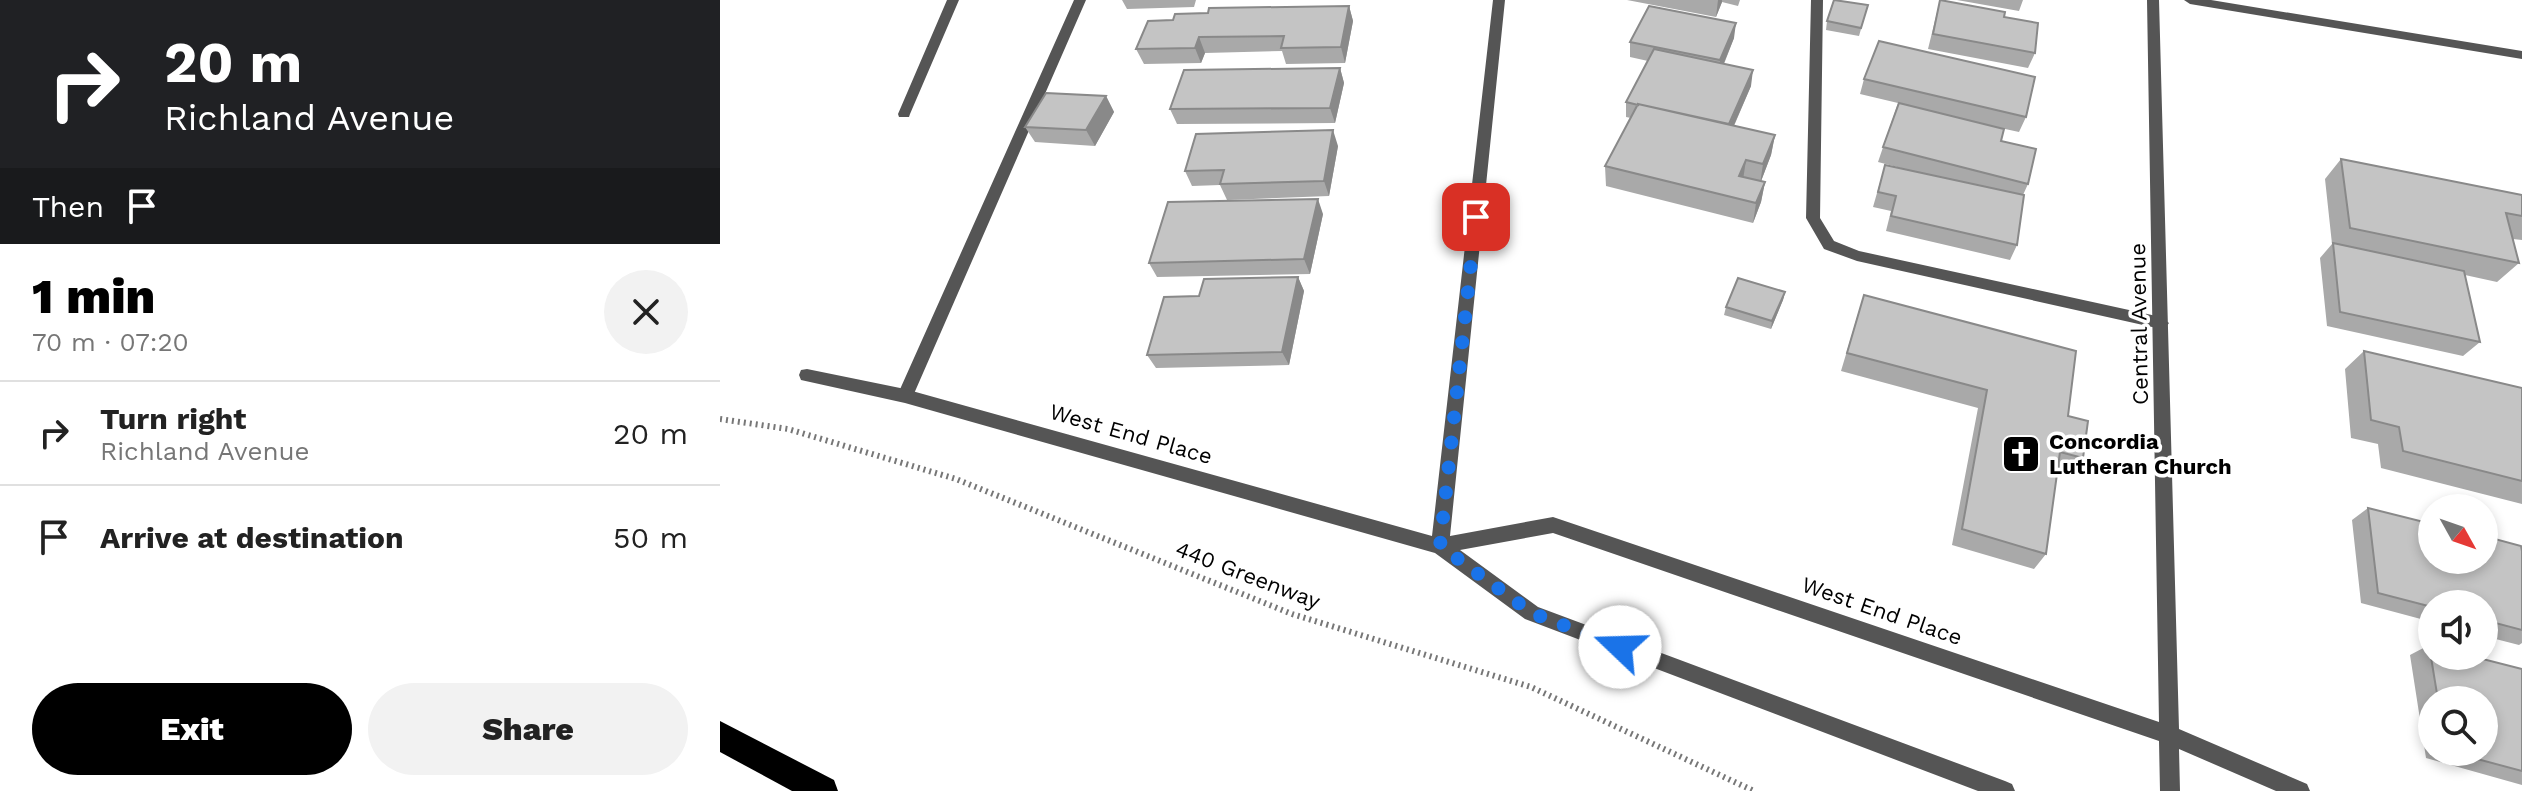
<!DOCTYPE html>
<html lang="en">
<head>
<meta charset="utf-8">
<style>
  :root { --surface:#fff; --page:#f2f2f2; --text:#222; --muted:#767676; --line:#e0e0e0; --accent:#000 }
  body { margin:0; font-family:"Work Sans",sans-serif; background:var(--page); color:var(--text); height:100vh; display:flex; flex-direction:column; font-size:30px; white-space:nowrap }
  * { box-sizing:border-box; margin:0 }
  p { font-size:26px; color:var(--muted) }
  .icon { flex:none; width:44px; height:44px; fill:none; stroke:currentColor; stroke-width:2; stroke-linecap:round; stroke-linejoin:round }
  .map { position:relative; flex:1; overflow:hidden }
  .panel { display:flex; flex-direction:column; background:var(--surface); width:720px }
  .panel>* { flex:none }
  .hud { background:#202124; color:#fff; overflow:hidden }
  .needle { width:52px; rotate:130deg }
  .fabs { position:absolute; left:1698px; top:494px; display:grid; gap:16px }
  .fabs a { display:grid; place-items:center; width:80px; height:80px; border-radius:50%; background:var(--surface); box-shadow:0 4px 12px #0003; font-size:40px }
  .pin { position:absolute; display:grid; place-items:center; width:68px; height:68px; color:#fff; margin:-34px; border-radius:16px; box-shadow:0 4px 12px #0006 }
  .me { position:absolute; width:88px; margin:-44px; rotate:291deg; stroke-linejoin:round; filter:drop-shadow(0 0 6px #0008) }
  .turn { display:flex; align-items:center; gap:28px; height:168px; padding:0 32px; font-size:36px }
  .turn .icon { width:104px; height:104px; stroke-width:2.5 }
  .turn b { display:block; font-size:56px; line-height:68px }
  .then { display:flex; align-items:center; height:76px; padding:0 32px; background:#0003; gap:16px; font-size:30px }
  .round { display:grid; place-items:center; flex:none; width:84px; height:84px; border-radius:42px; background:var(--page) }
  .summary { display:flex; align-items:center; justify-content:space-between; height:136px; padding:0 32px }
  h1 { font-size:48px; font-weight:800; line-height:60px; color:var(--accent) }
  .cta { display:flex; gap:16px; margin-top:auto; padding:16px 32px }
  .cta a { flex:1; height:92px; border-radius:48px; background:var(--accent); color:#fff; font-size:32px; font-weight:800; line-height:92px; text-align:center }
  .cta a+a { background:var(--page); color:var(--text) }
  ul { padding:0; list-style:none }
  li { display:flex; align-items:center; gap:24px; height:104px; padding:0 32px; border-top:2px solid var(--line) }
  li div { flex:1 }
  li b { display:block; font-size:30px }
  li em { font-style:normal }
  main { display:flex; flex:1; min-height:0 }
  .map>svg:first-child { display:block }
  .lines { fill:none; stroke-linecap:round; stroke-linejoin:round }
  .path { stroke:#777; stroke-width:6; stroke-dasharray:2 4; stroke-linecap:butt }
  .lane { fill:#555; fill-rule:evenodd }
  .street { fill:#555; fill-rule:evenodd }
  .highway { fill:#000; fill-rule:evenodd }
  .wall { fill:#a9a9a9; fill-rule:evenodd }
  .shaded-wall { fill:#898989 }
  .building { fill:#c4c4c4; stroke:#898989; stroke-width:2 }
  .route { stroke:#1a73e8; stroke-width:14; stroke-dasharray:0 25.2 }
  .labels { text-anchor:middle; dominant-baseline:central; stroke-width:7; stroke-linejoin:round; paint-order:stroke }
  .street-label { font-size:22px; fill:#000; stroke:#fff }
  .poi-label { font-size:22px; font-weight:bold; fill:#000; stroke:#fff; text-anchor:start }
</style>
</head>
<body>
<main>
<section class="panel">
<div class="hud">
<div class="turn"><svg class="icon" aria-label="right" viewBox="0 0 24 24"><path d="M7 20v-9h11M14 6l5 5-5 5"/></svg><div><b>20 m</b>Richland Avenue</div></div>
<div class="then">Then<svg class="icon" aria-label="arrive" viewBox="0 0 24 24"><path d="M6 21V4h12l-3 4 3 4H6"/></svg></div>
</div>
<div class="summary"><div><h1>1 min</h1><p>70 m · 07:20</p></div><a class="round"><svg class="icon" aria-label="close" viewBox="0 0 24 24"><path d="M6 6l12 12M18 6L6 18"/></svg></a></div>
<ul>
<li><svg class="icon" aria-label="right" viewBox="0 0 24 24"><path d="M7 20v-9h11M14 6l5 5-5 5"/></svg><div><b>Turn right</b><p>Richland Avenue</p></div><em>20 m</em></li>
<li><svg class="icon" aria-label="arrive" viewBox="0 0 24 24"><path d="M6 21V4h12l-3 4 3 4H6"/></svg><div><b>Arrive at destination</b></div><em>50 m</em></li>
</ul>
<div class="cta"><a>Exit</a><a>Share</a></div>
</section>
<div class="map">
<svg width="1802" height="791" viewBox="0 0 1802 791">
  <rect width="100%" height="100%" fill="#fff"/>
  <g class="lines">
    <path class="path" d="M0,419l68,10 168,50 336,135 239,73 223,104"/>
    <path class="lane" d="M227,0h12l-49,114 -1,3h-10l-1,-3z
      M354,0h12l-173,396 -2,5h-12l-2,-5z
      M1091,0h12l-3,218 14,23 25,10 302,66 8,6 -3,4 -5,2 -304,-68 -33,-12 -18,-31z"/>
    <path class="street" d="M773,0h12l-55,536 103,-19 606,205 -12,-722h12l20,729 128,55 3,7h-34l-97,-42 1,42h-20l-1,-50 -606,-208 -93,17 78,57 467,174 7,3 3,7h-37l-453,-172 -90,-66 -530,-150 -104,-23 -2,-5 2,-5 6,-1 98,20 527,147z
      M1464,0h27l311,51v8l-332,-55z"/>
    <path class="highway" d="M0,721l114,59 4,11h-46l-72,-39z"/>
  </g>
  <path class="wall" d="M402,0h74l-2,7 -67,2z
    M907,0h113l-2,6 -16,-4 -6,15z
    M1220,0l64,17 31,36 -7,15 -100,-19z
    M1237,0h66l-4,11z
    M1148,5l-9,31 -33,-6 1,-9z
    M629,6l4,15 -8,42 -59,1 -4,-13 -77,2 -4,10 -57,1 -8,-15 37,-29 35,-7z
    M1014,38l-10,26 27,22 -17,40 41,9 -4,20 -10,26 4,1 -4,20 -8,21 -147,-37 -1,-20 26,-48 -5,-1v-15l22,-41 -18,-4v-15z
    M620,68l4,15 -9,40 -158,1 -7,-15z
    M1144,79l162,38 -7,15 -23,-5 5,14 27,43 -5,11 -6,50 -7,15 -124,-29 5,-20 -18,-4 12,-42 16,3 -23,-6 20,-59 -38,-9z
    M386,96l8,16 -19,34 -60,-4 -10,-15z
    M618,146l-9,50 -102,4 -7,-15 -28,1 -7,-15z
    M1621,159l181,36v45l-9,-1 6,24 -22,19 -32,-7 15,67 -17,14 -136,-30 -7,-68 12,-14 -7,-65z
    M603,214l-13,60 -153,3 -8,-14z
    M578,277l6,14 -15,74 -133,3 -9,-13 52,-59z
    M1065,292l-2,8 -12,29 -47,-14 2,-8z
    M1138,314l210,102 15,42 -13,17 -13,-3 -11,82 -12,15 -82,-24 26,-137 -137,-37z
    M1644,351l158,37v116l-141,-36 -3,-24 -27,-6 -6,-69z
    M1648,508l154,43v92l-3,2 -35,-9v-32h-52v18l-71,-19 -9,-83z
    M1709,645l93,24v116l-96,-27 -16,-103zM1712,700h52v52h-52z"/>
  <path class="shaded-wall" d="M998,0h4v2l-6,15z
    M629,6l4,15 -8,42 -4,-16z
    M1016,23l-2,15 -15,37 1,-15z
    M479,37l6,16 -4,10 -6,-15z
    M620,68l4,15 -9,40 -5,-15z
    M1033,70l-2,16 -24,55 2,-15z
    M386,96l8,16 -19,34 -9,-16z
    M613,130l5,16 -9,50 -5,-15z
    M1055,135l-4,20 -11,29 3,-20z
    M1026,160l-3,20 -4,-4z
    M1045,182l-4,20 -8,21 3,-20z
    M598,199l5,15 -13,60 -6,-15z
    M578,277l6,14 -15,74 -7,-13z
    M1065,292l-2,8 -12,29 1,-8z"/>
  <path class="building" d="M1114,0l34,5 -7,23 -34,-7z
    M1220,0l65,12 -1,5 34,6 -3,30 -102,-19z
    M629,6l-8,41 -60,1 3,-12 -85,1 -4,11 -59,1 12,-28 25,-1 2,-6 33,-1 1,-5z
    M929,6l87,17 -16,37 -90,-18z
    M1159,41l156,36 -9,40 -162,-38z
    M934,49l99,21 -24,54 -91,-20v1l-12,-3z
    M620,68l-10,40 -160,1 14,-39z
    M326,93l60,3 -20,34 -61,-3z
    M1179,103l105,26 -3,12 35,8 -8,35 -145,-37z
    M918,104l137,31 -12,29 -17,-4 -7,16 26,6 -9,21 -151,-37z
    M613,130l-9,51 -104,3 4,-14 -39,1 11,-37z
    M1621,159l181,36v21l-16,-3 13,50 -169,-35z
    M1165,165l139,30 -7,50 -126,-29 5,-20 -18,-4z
    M598,199l-14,60 -155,4 19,-61z
    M1613,243l131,28 16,71 -140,-30z
    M578,277l-16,75 -135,3 17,-58 35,-1 5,-17z
    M1018,278l47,14 -13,29 -46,-14z
    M1144,295l212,56 -8,65 20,5 -5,37 -23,-6 -14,102 -84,-25 25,-139 -140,-37z
    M1644,351l158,37v93l-119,-30 -4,-24 -28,-7z
    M1648,508l64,16v36h52v-24l37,10 1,5v79l-38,-10v-16h-52v3l-54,-14z
    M1709,645l3,1v10h39l51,13v102l-71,-19h33v-52h-46z"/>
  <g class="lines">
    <path class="route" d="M756,217l-36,329 92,67 88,34"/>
  </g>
  <defs>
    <symbol id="church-square" viewBox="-11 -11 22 22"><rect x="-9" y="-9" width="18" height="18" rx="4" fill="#000" stroke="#fff"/><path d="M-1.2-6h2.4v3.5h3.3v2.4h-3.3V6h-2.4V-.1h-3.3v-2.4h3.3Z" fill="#fff"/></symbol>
  </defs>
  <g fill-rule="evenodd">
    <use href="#church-square" x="1279" y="432" width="44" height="44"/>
  </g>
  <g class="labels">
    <g class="street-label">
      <text transform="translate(1419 324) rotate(-91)">Central Avenue</text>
      <text transform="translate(411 434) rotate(16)">West End Place</text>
      <text transform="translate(528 575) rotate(21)">440 Greenway</text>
      <text transform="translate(1162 611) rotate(19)">West End Place</text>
    </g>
    <g class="poi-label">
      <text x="1329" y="441">Concordia<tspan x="1329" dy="25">Lutheran Church</tspan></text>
    </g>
  </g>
</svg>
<div class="fabs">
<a><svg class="needle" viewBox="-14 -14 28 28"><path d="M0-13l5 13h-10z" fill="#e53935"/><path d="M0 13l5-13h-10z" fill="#767676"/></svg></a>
<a><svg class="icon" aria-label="sound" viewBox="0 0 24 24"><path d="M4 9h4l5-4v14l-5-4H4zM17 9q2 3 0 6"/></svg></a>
<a><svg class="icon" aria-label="search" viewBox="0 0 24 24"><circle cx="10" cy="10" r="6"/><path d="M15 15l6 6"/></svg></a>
</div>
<div class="pin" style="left:756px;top:217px;background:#d93025"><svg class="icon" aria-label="arrive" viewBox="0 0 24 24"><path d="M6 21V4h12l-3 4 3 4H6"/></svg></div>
<svg class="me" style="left:900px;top:647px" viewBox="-20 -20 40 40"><circle r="19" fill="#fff"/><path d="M0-13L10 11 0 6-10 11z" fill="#1a73e8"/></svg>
</div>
</main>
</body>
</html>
